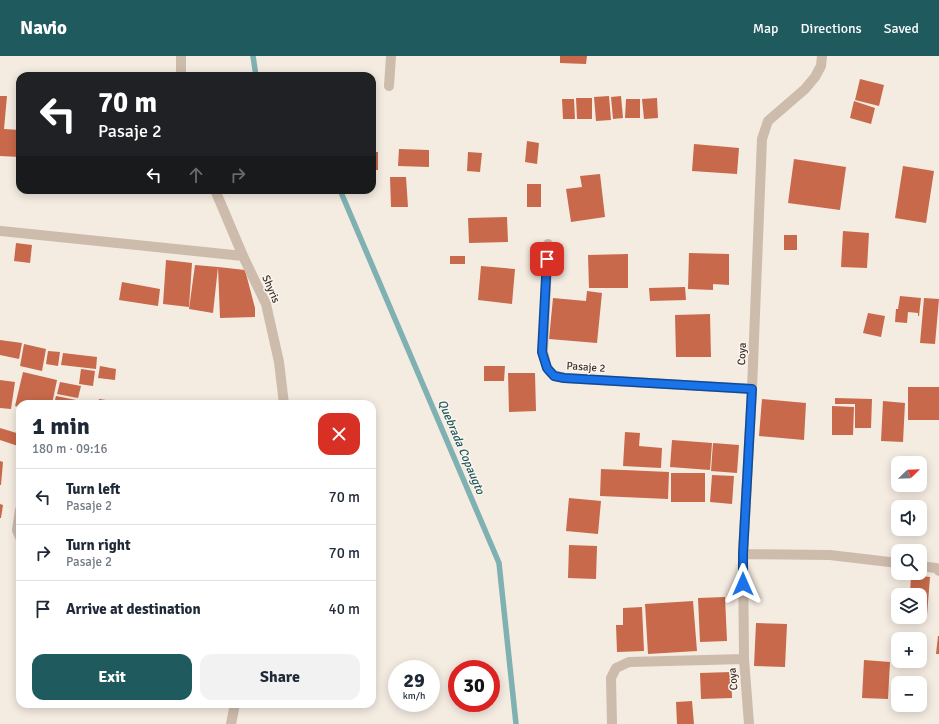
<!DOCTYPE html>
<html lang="en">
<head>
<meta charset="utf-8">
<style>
  :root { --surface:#fff; --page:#f2f2f3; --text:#1f2937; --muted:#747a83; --line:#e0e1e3; --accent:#1f5a5e }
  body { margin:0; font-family:Signika,sans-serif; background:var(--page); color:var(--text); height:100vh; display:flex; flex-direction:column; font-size:15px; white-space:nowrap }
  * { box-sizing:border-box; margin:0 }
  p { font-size:13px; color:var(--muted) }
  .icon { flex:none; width:22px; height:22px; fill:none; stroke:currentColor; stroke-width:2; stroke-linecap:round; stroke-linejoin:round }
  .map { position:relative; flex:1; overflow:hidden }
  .panel { position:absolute; left:16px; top:344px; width:360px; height:308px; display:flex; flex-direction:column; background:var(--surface); border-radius:12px; box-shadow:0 2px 10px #0003 }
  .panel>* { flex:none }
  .top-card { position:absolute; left:16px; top:16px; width:360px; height:122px; border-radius:12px; box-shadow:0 2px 10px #0003; background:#202124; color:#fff; overflow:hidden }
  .needle { width:26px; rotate:67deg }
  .controls { position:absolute; left:891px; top:400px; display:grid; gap:8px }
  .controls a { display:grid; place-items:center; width:36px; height:36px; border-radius:8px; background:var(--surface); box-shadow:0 2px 10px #0003; font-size:20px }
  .speed { position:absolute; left:388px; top:604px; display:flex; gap:8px; font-size:20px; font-weight:700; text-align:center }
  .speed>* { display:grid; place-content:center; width:52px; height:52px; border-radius:50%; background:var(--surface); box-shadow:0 2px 10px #0003; line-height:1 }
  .speed small { font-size:10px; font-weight:400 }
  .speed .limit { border:6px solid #d22; background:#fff; color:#111 }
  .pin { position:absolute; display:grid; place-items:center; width:34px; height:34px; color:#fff; margin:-17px; border-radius:8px; box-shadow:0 2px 6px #0006 }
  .me { position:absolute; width:44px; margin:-22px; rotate:0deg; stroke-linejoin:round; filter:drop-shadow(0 0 3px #0008) }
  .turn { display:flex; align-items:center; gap:14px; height:84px; padding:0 16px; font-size:18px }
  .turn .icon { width:52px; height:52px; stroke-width:2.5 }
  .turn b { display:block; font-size:28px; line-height:34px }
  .lanes { display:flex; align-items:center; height:38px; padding:0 16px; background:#0003; justify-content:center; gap:20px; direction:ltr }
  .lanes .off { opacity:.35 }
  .round { display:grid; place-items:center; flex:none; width:42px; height:42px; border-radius:12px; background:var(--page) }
  .head { display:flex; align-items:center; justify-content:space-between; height:68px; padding:0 16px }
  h1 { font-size:24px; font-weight:700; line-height:30px }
  .primary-button { display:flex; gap:8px; margin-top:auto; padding:8px 16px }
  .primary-button a { flex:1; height:46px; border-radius:12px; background:var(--accent); color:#fff; font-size:16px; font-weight:700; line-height:46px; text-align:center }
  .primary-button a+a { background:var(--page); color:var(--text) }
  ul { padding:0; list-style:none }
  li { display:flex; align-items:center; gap:12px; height:56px; padding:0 16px; border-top:1px solid var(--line) }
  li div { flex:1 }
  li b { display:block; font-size:15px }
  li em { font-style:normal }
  header { display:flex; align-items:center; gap:24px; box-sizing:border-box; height:56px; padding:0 20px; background:var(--accent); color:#fff }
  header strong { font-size:19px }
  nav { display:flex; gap:22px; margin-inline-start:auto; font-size:14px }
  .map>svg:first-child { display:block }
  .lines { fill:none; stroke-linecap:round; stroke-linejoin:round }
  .stream { stroke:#7fb0b2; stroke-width:5.5 }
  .building { fill:#c8694b }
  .minor { stroke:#cdbbac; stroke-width:10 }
  .route-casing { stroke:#114b97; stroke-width:10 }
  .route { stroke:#1a73e8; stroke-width:7 }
  .labels { text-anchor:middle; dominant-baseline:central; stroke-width:3; stroke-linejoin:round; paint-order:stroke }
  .street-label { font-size:11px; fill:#3b302b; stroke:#fbf5ee }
  .water-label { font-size:12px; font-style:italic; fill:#1f5a5e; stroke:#fbf5ee }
</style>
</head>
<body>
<header>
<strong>Navio</strong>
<nav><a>Map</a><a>Directions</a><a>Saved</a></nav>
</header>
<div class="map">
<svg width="939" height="668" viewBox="0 0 939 668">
  <rect width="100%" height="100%" fill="#f4ebe1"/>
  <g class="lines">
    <path class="stream" d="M253,0l3,20
      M340,134l159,373 17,161"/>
  </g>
  <path class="building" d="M560,0h27l-1,8 -26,-1z
    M860,23l24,6 -5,21 -24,-6z
    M0,40h7l-3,33 16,1v27l-20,-1z
    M609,40l2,24 -15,1 -2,-24z
    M621,40l2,22 -10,1 -2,-22z
    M576,42h16v21h-15z
    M657,42l1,20 -14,1 -2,-20z
    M562,43h12l1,20h-12z
    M626,43h14v19h-15z
    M854,45l21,7 -4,16 -21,-6z
    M527,85l12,2 -2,21 -12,-2z
    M694,88l45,4 -2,26 -45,-3z
    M399,93l30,1v17l-31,-1z
    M372,96h6v18h-6z
    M468,96l14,1 -2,19 -13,-1z
    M794,103l52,8 -6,43 -52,-7z
    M903,110l31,5 -8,52 -31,-5z
    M600,118l5,43 -34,5 -5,-33 16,-2 -2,-11z
    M390,121h16l2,30h-17z
    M527,128h14v23h-14z
    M507,161l1,25 -39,1 -1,-25z
    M843,175l26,2 -2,35 -26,-1z
    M784,179h13v15h-13z
    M16,187l16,2 -2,18 -16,-2z
    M689,197l40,1v31l-16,-1v6l-25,-1z
    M628,198v34h-39l-1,-33z
    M450,200h15v8h-15z
    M166,204l26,3 -3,44 -26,-3z
    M195,209l23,2 -5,46 -24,-4z
    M481,210l34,3 -3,35 -34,-4z
    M218,211l27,3 10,38v9l-35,1z
    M122,226l38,7 -2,17 -39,-6z
    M685,231l1,13 -36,1 -1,-13z
    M587,235l15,2 -5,50 -48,-4 4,-41 33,3z
    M900,240l21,2 -2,18h-1v-3l-10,-1 -1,11 -12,-1 1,-13h2z
    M924,242l15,1 -4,45 -15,-1z
    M868,257l17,3 -4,21 -18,-4z
    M710,258l1,43h-35l-1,-42z
    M0,284l22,3 -3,16 -19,-4z
    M24,288l22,5 -4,22 -22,-5z
    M48,295l12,1 -2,14 -12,-2z
    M63,297l34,4 -1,12 -35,-4z
    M100,310l16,3 -1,11 -17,-2z
    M484,310h21l-1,15h-20z
    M81,313l14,2 -2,15 -14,-2z
    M23,316l34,8 -5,24h-32v3l-5,-1z
    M508,317h27l1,38 -27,1z
    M0,324l15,2 -4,27 -11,-1z
    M60,326l21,4 -3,12 -21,-4z
    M908,331h31v33h-31z
    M56,340l20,4 -1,4h-21z
    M835,342l37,1 -1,29h-16v-24h-20z
    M99,343l14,2 -1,3h-14z
    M762,343l44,4 -2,37 -45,-4z
    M883,345l22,2 -2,39 -22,-1z
    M832,350l22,1 -1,28h-21z
    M0,372l20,6 -2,12 -18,-6z
    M625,376l15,1 -1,13 23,2 -1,20 -38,-2z
    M672,384l40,3 -2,27 -40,-3z
    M713,387l26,2 -2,28 -26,-2z
    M0,405l3,1 -2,23h-1z
    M601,413l68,3 -1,27 -68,-3z
    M671,417h34v29h-34z
    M712,419l22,1 -2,28 -22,-2z
    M569,442l32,3 -3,33 -32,-3z
    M0,448l3,1 -2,13h-1z
    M569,489l28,1 -1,33 -28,-1z
    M911,519l19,2 -3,38h-7v-20h-10z
    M725,541l2,44 -27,1 -2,-44z
    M693,545l4,50 -49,3 -3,-50z
    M642,551l2,44 -27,1 -1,-27h7v-17z
    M756,567l31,1 -2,43 -31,-1z
    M938,580h1v18h-3z
    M864,604l26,2 -2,37 -26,-1z
    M731,616l1,26 -31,1 -1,-26z
    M692,645l2,23h-17l-1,-22z"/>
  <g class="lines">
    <path class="minor" d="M181,0v20
      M389,30l2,-30
      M215,134l28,66 23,48 13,58 5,42
      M1,175l242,25
      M548,188l-5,107c4,18 3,23 21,27l188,11
      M20,454l-3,20 3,7
      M743,498l87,1 68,8
      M920,510l16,2 3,3
      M231,668l4,-20
      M612,668l-1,-46 5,-10 13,-6 115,-3
      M749,668l-5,-65 -1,-105 9,-165 10,-250 6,-18 37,-32 10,-12 6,-11 1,-10"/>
  </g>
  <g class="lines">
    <defs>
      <path id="route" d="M547,203l-5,93 5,16 7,8 10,2 188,11 -9,165v30"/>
    </defs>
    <use href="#route" class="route-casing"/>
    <use href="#route" class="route"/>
  </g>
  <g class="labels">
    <g class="street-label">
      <text transform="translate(271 233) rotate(67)">Shyris</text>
      <text transform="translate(742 298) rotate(-88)">Coya</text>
      <text transform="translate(586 311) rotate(4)">Pasaje 2</text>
      <text transform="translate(733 623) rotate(-95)">Coya</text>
    </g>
    <g class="water-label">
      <text transform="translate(461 391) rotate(67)">Quebrada Copaugto</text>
    </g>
  </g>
</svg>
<div class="controls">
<a><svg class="needle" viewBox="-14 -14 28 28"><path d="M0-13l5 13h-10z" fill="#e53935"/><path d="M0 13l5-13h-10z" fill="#747a83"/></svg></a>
<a><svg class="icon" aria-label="sound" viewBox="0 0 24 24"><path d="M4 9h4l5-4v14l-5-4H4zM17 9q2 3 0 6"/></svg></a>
<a><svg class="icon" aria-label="search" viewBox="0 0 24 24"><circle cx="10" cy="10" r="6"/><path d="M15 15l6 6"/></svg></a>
<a><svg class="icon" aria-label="layers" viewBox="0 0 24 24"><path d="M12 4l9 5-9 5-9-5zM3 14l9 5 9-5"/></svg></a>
<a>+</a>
<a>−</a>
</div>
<div class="speed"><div>29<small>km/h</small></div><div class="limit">30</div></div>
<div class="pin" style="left:547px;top:203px;background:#d93025"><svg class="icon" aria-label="arrive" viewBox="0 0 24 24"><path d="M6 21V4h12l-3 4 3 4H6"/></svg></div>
<svg class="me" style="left:743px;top:528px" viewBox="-20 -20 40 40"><path d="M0-17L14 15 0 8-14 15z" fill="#1a73e8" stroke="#fff" stroke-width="4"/></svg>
<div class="top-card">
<div class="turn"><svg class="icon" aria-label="left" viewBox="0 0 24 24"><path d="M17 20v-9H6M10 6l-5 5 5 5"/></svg><div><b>70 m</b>Pasaje 2</div></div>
<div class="lanes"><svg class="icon" aria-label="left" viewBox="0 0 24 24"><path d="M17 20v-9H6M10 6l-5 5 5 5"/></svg><svg class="icon off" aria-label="ahead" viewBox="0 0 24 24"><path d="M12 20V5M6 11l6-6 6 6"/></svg><svg class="icon off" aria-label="right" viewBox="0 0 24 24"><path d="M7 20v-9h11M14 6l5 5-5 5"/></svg></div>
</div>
<section class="panel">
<div class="head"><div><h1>1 min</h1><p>180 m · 09:16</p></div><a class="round" style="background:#d93025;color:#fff"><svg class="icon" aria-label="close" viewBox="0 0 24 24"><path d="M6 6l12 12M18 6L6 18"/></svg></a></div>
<ul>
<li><svg class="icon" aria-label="left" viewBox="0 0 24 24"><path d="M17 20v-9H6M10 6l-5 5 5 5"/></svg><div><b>Turn left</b><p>Pasaje 2</p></div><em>70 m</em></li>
<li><svg class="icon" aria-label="right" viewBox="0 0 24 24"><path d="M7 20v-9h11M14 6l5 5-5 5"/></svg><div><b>Turn right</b><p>Pasaje 2</p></div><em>70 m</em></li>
<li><svg class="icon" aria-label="arrive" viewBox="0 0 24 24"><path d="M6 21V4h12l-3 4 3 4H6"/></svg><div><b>Arrive at destination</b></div><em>40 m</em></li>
</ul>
<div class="primary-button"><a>Exit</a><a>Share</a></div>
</section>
</div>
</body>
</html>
